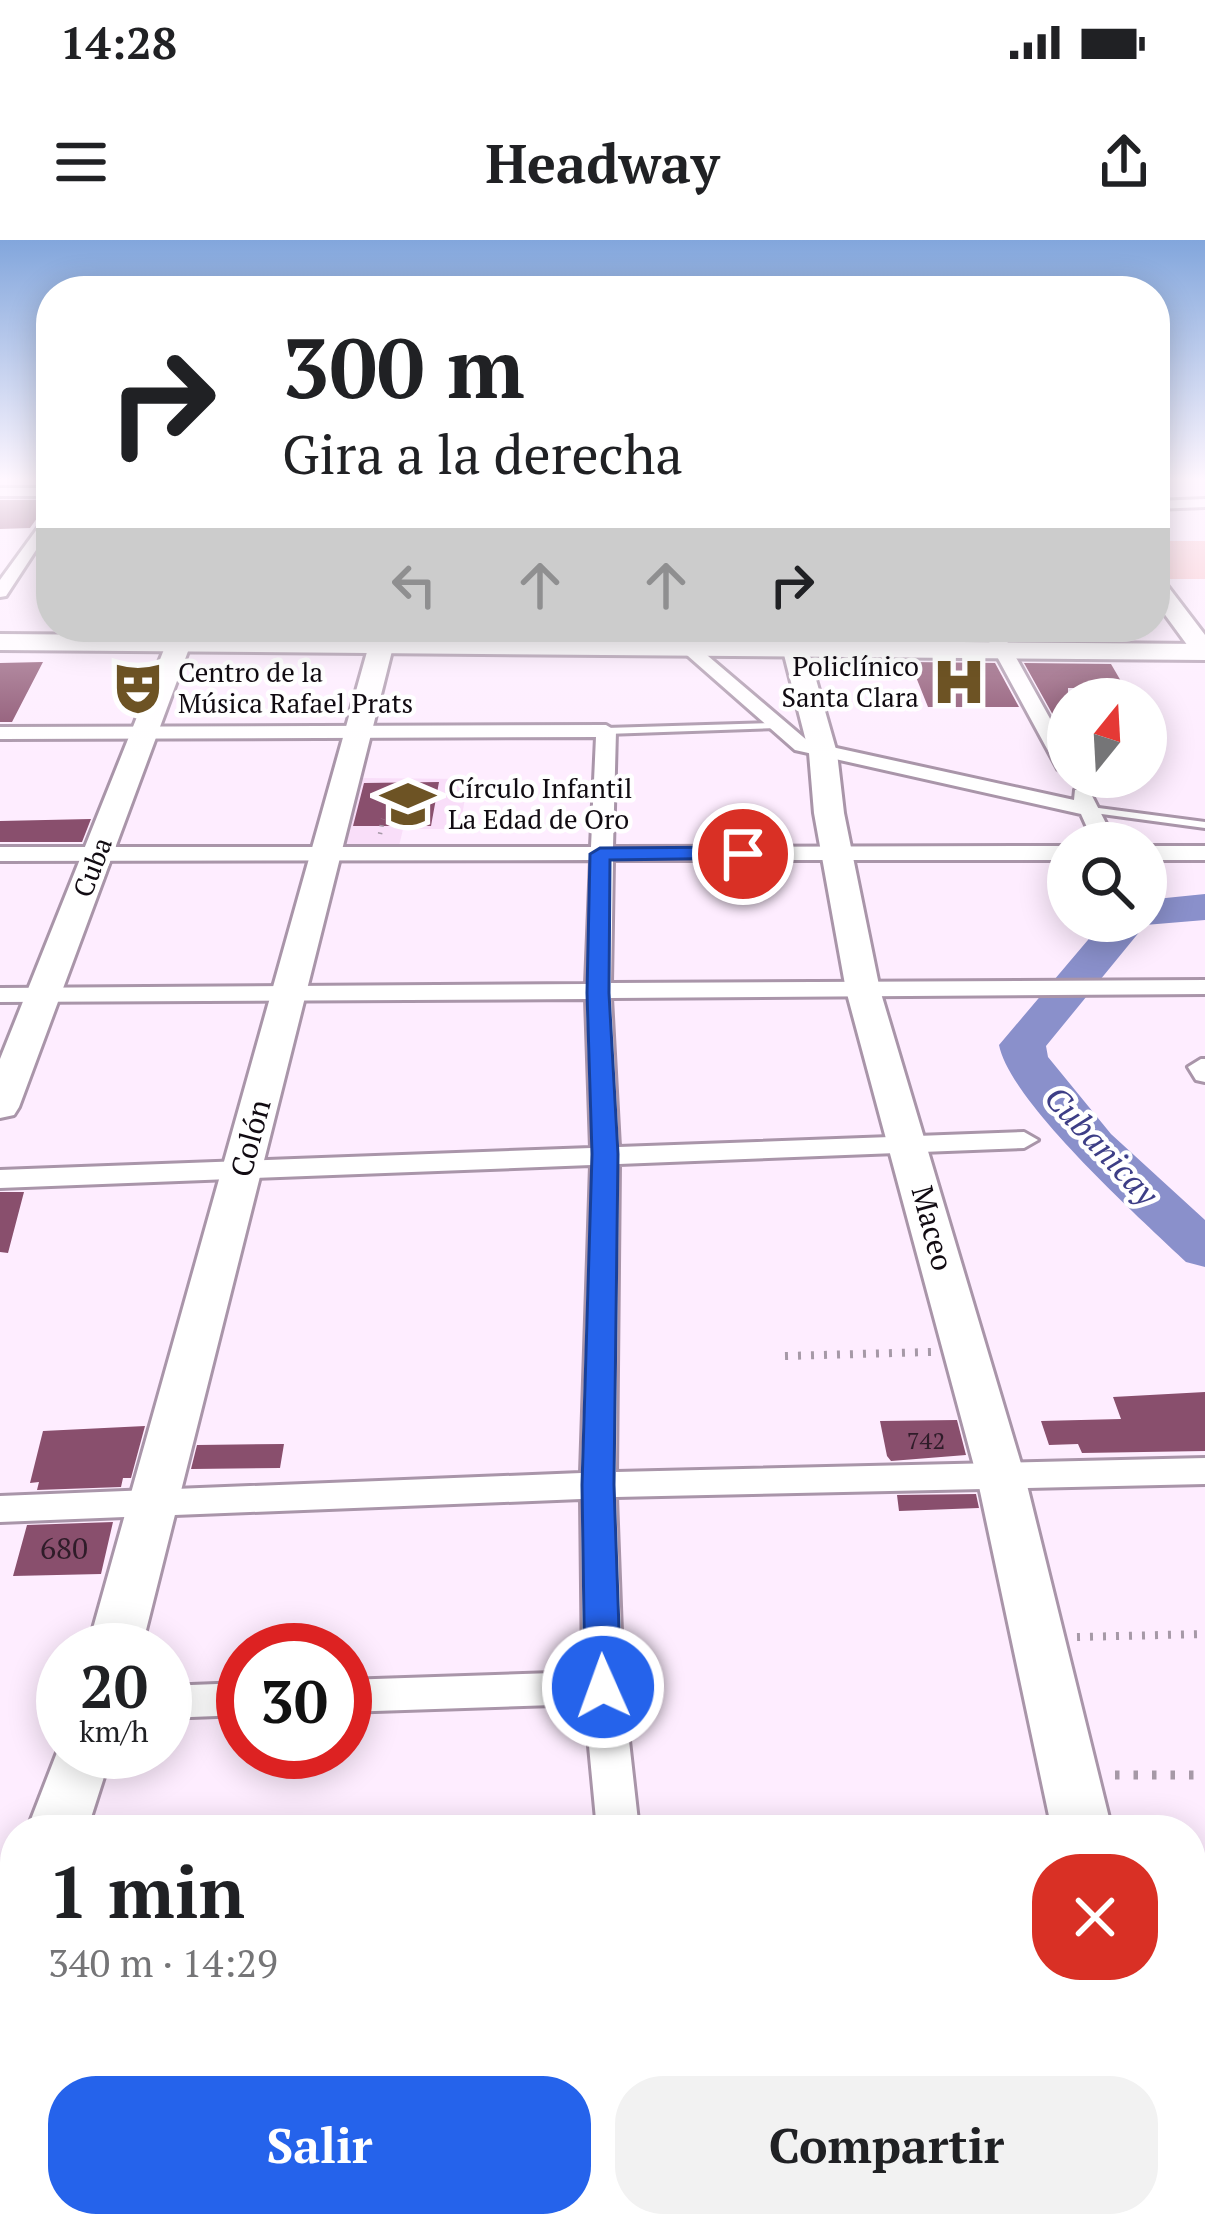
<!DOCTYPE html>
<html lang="es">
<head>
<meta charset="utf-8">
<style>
  :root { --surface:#fff; --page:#f2f2f2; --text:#202124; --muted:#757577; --accent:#2563eb }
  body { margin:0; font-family:"PT Serif",serif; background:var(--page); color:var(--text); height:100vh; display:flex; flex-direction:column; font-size:45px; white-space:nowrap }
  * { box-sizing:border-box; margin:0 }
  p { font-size:39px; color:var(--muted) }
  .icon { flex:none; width:66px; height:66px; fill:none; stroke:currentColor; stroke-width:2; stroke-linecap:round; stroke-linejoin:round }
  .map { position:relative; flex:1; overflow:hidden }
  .side { position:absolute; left:0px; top:1575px; width:1206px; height:423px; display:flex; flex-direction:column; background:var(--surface); border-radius:48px 48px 0 0; box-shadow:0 6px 30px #0003 }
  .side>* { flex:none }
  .banner { position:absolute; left:36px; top:36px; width:1134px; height:366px; border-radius:48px; box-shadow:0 6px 30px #0003; background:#fff; color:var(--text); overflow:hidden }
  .needle { width:78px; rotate:18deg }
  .buttons { position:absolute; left:1047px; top:438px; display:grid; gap:24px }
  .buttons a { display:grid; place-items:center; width:120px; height:120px; border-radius:50%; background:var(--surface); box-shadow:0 6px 30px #0003; font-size:60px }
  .speed { position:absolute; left:36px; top:1383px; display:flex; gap:24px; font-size:60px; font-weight:700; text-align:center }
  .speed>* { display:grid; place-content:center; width:156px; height:156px; border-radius:50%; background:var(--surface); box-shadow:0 6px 30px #0003; line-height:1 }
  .speed small { font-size:30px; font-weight:400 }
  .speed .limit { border:18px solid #d22; background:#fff; color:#111 }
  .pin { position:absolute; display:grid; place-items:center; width:102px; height:102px; color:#fff; margin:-51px; border:6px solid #fff; border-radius:50%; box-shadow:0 3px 12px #0007 }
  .me { position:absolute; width:132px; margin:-66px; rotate:358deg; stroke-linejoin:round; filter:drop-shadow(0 0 9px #0008) }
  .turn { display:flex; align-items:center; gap:42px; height:252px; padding:0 48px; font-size:54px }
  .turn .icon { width:156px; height:156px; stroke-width:2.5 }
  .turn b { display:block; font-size:84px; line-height:102px }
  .lanes { display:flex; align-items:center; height:114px; padding:0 48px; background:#0003; justify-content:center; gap:60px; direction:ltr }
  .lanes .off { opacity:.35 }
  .round { display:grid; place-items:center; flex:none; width:126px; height:126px; border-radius:48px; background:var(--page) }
  .head { display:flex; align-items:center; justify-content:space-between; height:204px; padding:0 48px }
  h1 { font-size:72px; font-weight:700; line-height:90px }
  .button { display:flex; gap:24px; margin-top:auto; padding:24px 48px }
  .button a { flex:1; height:138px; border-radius:48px; background:var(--accent); color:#fff; font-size:48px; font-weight:700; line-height:138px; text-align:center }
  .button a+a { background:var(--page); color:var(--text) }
  .status { display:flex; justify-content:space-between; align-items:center; height:84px; padding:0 60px; background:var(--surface); direction:ltr }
  .status svg { height:33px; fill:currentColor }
  header { display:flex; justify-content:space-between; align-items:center; height:156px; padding:0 48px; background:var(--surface); font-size:54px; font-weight:700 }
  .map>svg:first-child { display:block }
  .built { fill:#f9def9 }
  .green { fill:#f9bfc5 }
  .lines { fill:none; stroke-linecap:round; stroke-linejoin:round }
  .river { fill:#8a90cb; fill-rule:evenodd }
  .building { fill:#894f6d }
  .lane-casing { stroke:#a995a9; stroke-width:6 }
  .street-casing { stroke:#a995a9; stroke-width:6 }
  .secondary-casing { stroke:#a995a9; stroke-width:6 }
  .primary-casing { stroke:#a995a9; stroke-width:6 }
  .path-far2 { stroke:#a699a7; stroke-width:4.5; stroke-dasharray:1.5 6; stroke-linecap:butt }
  .path-far1 { stroke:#a699a7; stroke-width:8; stroke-dasharray:3 10; stroke-linecap:butt }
  .path { stroke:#a699a7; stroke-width:9; stroke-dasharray:4.5 14; stroke-linecap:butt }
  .lane { fill:#fff; fill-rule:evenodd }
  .street { fill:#fff; fill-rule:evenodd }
  .secondary { fill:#fff; fill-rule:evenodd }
  .primary { fill:#fff; fill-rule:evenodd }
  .route { fill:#2563eb; stroke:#184099; stroke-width:3 }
  .labels { text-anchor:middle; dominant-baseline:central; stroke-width:9; stroke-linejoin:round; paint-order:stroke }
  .number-label { font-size:24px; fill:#2f1c29 }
  .far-poi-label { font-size:27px; fill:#110b12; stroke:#fff; text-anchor:start }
  .far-street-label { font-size:27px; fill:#110b12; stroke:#fff }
  .street-label { font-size:30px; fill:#110b12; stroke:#fff }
  .near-number-label { font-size:30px; fill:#2f1c29 }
  .water-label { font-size:33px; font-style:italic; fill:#3d3e86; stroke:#fff }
</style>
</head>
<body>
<div class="status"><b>14:28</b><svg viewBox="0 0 49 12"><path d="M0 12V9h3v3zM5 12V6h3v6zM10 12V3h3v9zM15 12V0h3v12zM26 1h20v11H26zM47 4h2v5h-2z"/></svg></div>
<header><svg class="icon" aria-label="menu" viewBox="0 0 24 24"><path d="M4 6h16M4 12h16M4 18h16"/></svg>Headway<svg class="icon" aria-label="share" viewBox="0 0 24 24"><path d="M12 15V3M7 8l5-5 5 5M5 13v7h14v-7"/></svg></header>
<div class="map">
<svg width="1205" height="1996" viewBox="0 0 1205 1996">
  <rect width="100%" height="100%" fill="#feedff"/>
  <path class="built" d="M360,538l108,1 -8,50h-57l-4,17h-58z"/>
  <path class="green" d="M1155,301h50v38h-37l-13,-17z"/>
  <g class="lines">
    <path class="river" d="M1205,654v26l-60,5 -99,121 2,11 63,77 94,86v47l-19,-5c-45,-43 -176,-160 -187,-217l105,-124h42v-21z"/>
  </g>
  <path class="building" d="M0,260h50l-20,28 -30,1z
    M43,422l-31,60h-12v-59z
    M910,422l85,1 24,44h-91z
    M1024,423l87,1 14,24h-57v54z
    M439,542l-8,44h-78l11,-43z
    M91,579l-9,23h-82v-21z
    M0,952h24l-16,61 -8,-1z
    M1205,1152v59l-123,2 -4,-9 -29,1 -8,-24 80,-2 -8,-22z
    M957,1180l9,35 -75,6 -4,-5 -7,-35z
    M145,1186l-14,52h-8l-2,9 -84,3 2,-8 -9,1 13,-52z
    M284,1204l-4,24 -89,1 6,-24z
    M976,1254l3,14 -80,3 -2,-16z
    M113,1282l-12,52 -88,2 14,-51z"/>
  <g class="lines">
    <defs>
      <path id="lane" d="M774,483l3,1v4l-171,6 -5,-3 5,-3z
        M1091,567l114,15v6l-118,-16 -1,-2z"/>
      <path id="street" d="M0,248h51v8h-51z
        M1205,259v8l-50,2v-8z
        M51,270v17l-45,69 -6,1v-17z
        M655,387h19l135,115 265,58 1,-10h14l27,53h-22l-13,-29 -286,-64z
        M981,387h18l69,124v24l-10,-6z
        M606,485l10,6 -3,116 455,-1v14h-455l-2,123 594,-3v14l-594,4 8,149 405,-15 14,8 -14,8 -405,16 -3,308 589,-14v26l-589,13 7,190 16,143h-42l-12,-126 -240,8v-32l238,-8 -2,-173 -581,23v-26l581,-23 10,-308 -591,23v-18l591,-22 -5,-149 -586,3v-14l586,-4 5,-124 -591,1v-14h591l5,-110 -596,2v-12z
        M1146,606h59v14h-59z
        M1201,819h4v23l-9,-2 -8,-13z
        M243,1443v32l-78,3v-32z
        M1191,1755h14v44h-14z
        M751,1983h52l5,13h-52z"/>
      <path id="secondary" d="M1155,338l8,2 42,55v25l-9,-3 -41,-56z
        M173,387h24l-178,480 -5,8 -14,3v-59z
        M374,387h24l-257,1023h-54z
        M777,387h24l36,126 7,60 36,177 145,487 87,353h-60l-75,-353 -131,-487 -32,-177 -5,-60z
        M63,1497v15h49l-25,78h-60z
        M15,1687v169l-15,-6v-158z
        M1191,1954l10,4 4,38h-60l-4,-13h50z
        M53,1983h71l5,13h-71z"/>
      <path id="primary" d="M0,394l1205,10v16l-1205,-10z"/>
    </defs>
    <use href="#lane" class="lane-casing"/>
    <use href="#street" class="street-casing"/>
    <use href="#secondary" class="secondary-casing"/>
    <use href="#primary" class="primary-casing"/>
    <path class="path-far2" d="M380,594l3,-15"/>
    <path class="path-far1" d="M785,1116l146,-4
      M1077,1397l128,-3"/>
    <path class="path" d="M1115,1535h90"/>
    <use href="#lane" class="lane"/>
    <use href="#street" class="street"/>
    <use href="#secondary" class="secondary"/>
    <use href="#primary" class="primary"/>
  </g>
  <linearGradient id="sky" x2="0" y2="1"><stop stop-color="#82a6dc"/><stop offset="0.46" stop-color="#fff7ff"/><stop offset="1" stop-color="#fff7ff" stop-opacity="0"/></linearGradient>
  <rect width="1205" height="519" fill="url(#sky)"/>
  <path class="route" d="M743,607l10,7 -3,4 -140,2 -1,133 9,161 -4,331 7,202 -5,10 -13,5 -13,-5 -5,-10 -3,-202 10,-331 -5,-161 3,-139 10,-6z"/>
  <defs>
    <symbol id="hospital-bare" viewBox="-9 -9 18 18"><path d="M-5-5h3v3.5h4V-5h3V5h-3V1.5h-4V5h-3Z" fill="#6d5324" stroke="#fff" stroke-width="2.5" paint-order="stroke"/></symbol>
    <symbol id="theatre-bare" viewBox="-9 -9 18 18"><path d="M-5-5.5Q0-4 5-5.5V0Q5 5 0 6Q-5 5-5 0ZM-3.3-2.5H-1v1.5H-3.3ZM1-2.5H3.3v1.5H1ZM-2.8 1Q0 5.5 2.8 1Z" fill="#6d5324" stroke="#fff" stroke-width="2.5" paint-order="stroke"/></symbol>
    <symbol id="school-bare" viewBox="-9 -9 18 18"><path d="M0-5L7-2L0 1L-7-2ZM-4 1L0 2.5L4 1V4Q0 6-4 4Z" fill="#6d5324" stroke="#fff" stroke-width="2.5" paint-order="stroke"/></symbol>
  </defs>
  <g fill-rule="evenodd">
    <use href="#hospital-bare" x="921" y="404" width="76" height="76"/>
    <use href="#theatre-bare" x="100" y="410" width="76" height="76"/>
    <use href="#school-bare" x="370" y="526" width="76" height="76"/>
  </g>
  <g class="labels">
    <g class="number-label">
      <text x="926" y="1200">742</text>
    </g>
    <g class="far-poi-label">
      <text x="919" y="426" text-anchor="end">Policlínico<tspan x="919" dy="31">Santa Clara</tspan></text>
      <text x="178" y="432">Centro de la<tspan x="178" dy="31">Música Rafael Prats</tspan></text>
      <text x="448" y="548">Círculo Infantil<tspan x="448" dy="31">La Edad de Oro</tspan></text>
    </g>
    <g class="far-street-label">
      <text transform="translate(92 627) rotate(-69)">Cuba</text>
    </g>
    <g class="street-label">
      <text transform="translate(250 898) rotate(-75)">Colón</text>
      <text transform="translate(933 988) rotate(75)">Maceo</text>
    </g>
    <g class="near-number-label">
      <text x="64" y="1308">680</text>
    </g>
    <g class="water-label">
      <text transform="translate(1102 905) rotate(47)">Cubanicay</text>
    </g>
  </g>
</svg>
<div class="buttons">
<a><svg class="needle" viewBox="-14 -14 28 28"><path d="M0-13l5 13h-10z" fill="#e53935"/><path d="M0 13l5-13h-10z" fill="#757577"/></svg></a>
<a><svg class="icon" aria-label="search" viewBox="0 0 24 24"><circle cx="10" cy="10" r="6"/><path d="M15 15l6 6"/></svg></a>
</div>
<div class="speed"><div>20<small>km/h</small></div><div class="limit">30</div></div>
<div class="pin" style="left:743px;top:614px;background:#d93025"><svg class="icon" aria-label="arrive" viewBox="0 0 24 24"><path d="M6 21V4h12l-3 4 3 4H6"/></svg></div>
<svg class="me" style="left:603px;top:1447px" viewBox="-20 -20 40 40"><circle r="17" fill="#2563eb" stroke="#fff" stroke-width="3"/><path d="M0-11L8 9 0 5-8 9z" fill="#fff"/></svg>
<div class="banner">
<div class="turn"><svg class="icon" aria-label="right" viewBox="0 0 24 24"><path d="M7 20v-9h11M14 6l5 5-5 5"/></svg><div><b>300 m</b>Gira a la derecha</div></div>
<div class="lanes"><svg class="icon off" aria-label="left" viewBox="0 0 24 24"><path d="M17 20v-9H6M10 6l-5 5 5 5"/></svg><svg class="icon off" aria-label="ahead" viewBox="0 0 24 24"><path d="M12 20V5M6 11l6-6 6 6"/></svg><svg class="icon off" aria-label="ahead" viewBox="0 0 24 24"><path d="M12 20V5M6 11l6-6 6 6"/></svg><svg class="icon" aria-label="right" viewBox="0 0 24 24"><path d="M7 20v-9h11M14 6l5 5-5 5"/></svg></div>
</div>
<section class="side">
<div class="head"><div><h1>1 min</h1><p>340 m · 14:29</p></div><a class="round" style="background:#d93025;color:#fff"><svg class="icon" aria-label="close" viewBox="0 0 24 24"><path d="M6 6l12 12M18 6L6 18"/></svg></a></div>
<div class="button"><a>Salir</a><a>Compartir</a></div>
</section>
</div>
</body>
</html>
